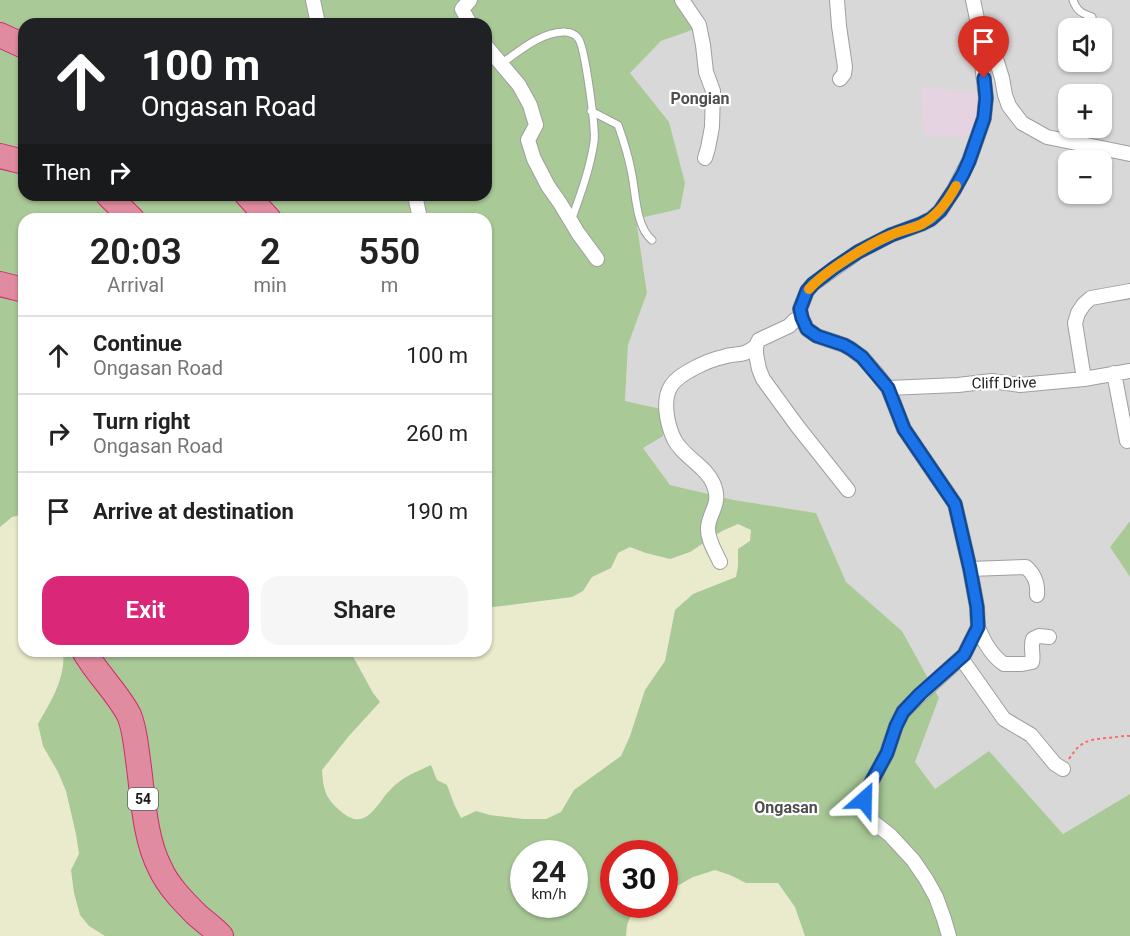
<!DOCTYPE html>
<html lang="en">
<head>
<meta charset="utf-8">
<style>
  :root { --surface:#fff; --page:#f6f6f6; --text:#222; --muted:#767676; --line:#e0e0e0; --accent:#db2777 }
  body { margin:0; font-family:Roboto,sans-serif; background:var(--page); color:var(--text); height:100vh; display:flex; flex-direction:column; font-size:22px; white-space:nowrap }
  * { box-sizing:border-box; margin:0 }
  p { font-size:20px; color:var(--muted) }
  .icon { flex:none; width:33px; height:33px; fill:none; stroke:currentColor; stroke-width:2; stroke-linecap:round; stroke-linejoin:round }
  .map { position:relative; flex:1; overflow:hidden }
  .drawer { position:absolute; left:18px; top:213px; width:474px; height:444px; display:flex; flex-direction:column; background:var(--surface); border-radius:18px; box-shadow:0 2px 4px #0004 }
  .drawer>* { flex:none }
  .hud { position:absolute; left:18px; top:18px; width:474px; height:183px; border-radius:18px; box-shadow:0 2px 4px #0004; background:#202124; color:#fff; overflow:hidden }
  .fabs { position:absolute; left:1058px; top:18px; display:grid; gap:12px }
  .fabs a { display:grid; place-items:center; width:54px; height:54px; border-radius:12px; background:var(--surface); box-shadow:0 2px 4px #0004; font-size:30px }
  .speed { position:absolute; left:510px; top:840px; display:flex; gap:12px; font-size:30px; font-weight:700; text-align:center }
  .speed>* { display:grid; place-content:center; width:78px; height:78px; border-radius:50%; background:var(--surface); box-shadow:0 2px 4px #0004; line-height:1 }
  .speed small { font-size:15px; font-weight:400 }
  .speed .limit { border:9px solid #d22; background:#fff; color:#111 }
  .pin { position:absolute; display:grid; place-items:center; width:51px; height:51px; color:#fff; margin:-62px -26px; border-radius:50% 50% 50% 0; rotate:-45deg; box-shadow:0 0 6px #0007 }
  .pin .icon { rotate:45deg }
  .me { position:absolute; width:66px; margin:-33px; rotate:25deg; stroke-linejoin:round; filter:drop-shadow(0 0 4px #0008) }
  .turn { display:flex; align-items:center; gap:21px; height:126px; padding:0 24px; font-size:27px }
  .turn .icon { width:78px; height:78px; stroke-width:2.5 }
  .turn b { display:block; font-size:42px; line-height:51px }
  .then { display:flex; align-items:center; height:57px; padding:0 24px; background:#0003; gap:12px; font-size:22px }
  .eta { display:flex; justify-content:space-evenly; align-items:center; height:102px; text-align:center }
  .eta b { font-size:36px; font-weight:600; line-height:42px }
  .action { display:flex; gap:12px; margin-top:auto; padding:12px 24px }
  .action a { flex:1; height:69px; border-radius:18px; background:var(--accent); color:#fff; font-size:24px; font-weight:600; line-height:69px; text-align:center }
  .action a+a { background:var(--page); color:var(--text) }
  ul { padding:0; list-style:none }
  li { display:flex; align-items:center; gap:18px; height:78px; padding:0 24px; border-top:2px solid var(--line) }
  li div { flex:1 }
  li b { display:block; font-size:22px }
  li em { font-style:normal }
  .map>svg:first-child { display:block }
  .residential { fill:#d9d8d8; fill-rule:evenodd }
  .industrial { fill:#e5d3e2 }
  .farmland { fill:#eaeacc }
  .forest { fill:#a9c997; fill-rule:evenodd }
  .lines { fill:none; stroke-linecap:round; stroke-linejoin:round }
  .lane-casing { stroke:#9f9f9f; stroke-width:9 }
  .street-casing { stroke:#9f9f9f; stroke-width:16 }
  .highway-casing { stroke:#cb2d6c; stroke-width:26 }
  .path { stroke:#f1726c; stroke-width:2; stroke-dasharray:3 3; stroke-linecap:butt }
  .lane { stroke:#fff; stroke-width:7 }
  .street { stroke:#fff; stroke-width:14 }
  .highway { stroke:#e08ba0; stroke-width:24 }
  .route-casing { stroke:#114b97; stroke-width:15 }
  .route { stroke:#1a73e8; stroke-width:10 }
  .slow { stroke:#f59e0b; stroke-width:10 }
  .labels { text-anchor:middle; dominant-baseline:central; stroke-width:4.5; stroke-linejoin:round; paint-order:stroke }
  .shield { fill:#fff; stroke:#5f5f5f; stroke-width:1.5 }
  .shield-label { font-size:14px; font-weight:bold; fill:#1b1b1b }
  .street-label { font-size:15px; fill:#1b1b1b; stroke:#fff }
  .neighbourhood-label { font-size:16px; font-weight:bold; fill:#4e4e4e; stroke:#fff }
</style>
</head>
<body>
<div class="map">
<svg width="1130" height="936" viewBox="0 0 1130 936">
  <rect width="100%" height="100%" fill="#ece7e1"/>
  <path class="residential" d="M684,0h446v521l-20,26 20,30v217l-67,40 -74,-82 -54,38 -20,-28 24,-64 -37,-67 -56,-48 -30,-70 -82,-13 -64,-15 -28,-38 -17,-46 3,-56 19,-52 -11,-74 44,-10 -11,-87 -40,-49 32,-32 34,-12zM1068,28h33v34h-33zM1068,94h33v34h-33zM1068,160h33v34h-33z"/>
  <path class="industrial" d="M921,87l57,6 -3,43 -51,1z"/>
  <path class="farmland" d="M24,514v137h39l1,11 -6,26 -19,36 27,67 10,43 3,20 -8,16 3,23 6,22 9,11 16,10h-105v-409l12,-10z
    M738,524l13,6 -1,11 -12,8v17l-2,11 -43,17 -18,16 -10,51 -20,29 -15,46 -10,20 -46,34 -13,22 -15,7h-23l-34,-4 -13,-4 -15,7 -7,-14 -7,-19 -56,4 -19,24 -14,6 -12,-2 -13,-13 -10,-17 -1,-17 26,-33 32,-35 -7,-9 -23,-42h136v-47l8,3 78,-10 11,-6 9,-14 19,-9 7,-15 12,-6 16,6 24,6 20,-7 32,-21z
    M715,870l15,5 16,8h32l17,24 10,29h-179l1,-11 6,-15 12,-5 19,-1 1,-11 28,-16z"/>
  <path class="forest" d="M0,0h684l11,29 -34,12 -31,32 39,49 16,61 -5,26 -44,10 11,74 -19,52 -3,56 36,8 2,27 -20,12 27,37 64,15 82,13 30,69 56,49 37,67 -24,64 20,27 54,-38 74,83 67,-40v142h-325l-10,-29 -17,-24h-32l-16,-8 -15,-5 -22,7 -28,16 -1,-39h-50v50l31,1 -12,5 -6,15 -1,11h-521l-16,-10 -9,-11 -6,-22 -3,-23 8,-16 -3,-20 -10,-43 -8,-19 -15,-26 -5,-22c13,-23 28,-46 25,-73h287l23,42 7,9 -32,35 -26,33c1,15 2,26 15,38 30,29 38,-5 57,-22 11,-10 24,-15 37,-21l6,15 10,5 7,19 7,14 15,-7 14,4 33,4h23l15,-7 13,-22 47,-34 9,-20 15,-46 20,-29 10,-51 18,-16 43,-17 2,-11v-17l12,-8 1,-11 -13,-6 -16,7 -32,21 -20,7 -24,-6 -16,-6 -12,6 -7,15 -19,9 -9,14 -11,6 -78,10 -8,-3v-385h-462v295l-12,3 -12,10zM24,24h462v171h-462zM524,854h50v50h-50z
    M1130,521v56l-20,-30z"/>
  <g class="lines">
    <defs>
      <path id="lane" d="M1073,0c4,11 8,13 19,17
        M501,64c18,-13 41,-33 65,-32 4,0 10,3 12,6 7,8 18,92 16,104 -4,27 -14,54 -23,79
        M591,111l27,14c5,14 10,29 13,45 5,21 4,56 21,70"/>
      <path id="street" d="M313,0l5,24
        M682,0l17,25 4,20 3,27 7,19 -1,36 -4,21 -3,10
        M837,0l2,26 6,41 -1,7 -4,5
        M470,24l-8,-15 8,-9
        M982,29l15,33 5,16 3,17 4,11 13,17 25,14 83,17
        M486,46l33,39 11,20 6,20 -8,15 6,19 14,27 12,17 18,30 19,26
        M415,195l5,24
        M802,318l-7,2 -6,6 -30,14 -3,6v8l3,15 4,10 35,48 50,63
        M1114,373l13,68
        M1084,379l-9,-56 3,-10 6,-9 7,-6 39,-7
        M888,388l70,-3 34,-4 28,4 64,-6 46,-8
        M720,562c-5,-11 -13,-23 -12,-35 2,-17 14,-23 5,-44 -8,-18 -30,-26 -39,-44 -7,-15 -12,-39 -3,-53 8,-13 38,-26 52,-29 14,-5 19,1 33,-11
        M970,569l56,-2c9,8 12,16 11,28
        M978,627c5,13 14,29 26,37h18l10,-2c2,-7 -2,-15 1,-23l6,-3 10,1
        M961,658l43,61 27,16 24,29 8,5
        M949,936l-5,-17 -8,-22 -10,-18 -13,-19 -23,-25 -18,-14 -4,-7 -4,-15 2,-7 21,-39 9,-27 7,-14 17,-17 44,-40 14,-28 -1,-20 -7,-38 -15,-65 -51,-75 -16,-41 -12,-15 -14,-16 -11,-8 -7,-4 -27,-9 -10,-7 -5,-11 -2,-9 7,-18 6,-7 45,-32 33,-17 30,-11 10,-5 9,-8 14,-21 15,-29 15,-43 2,-20 -9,-79 -4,-19"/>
      <path id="highway" d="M0,35l24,11
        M0,156l24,6
        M108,195l24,24
        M247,195l22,24
        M0,284l24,6
        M84,651c13,23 33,41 45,64 6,14 7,31 9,45 5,35 6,77 22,108 8,18 23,33 37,47 8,7 17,13 24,21"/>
    </defs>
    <use href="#lane" class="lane-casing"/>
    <use href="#street" class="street-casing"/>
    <use href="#highway" class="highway-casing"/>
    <path class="path" d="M1069,759c11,-17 17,-19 37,-21 8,0 16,-3 24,-2"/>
    <use href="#lane" class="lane"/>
    <use href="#street" class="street"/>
    <use href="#highway" class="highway"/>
  </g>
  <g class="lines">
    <defs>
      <path id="route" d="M864,800l2,-8 21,-39 9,-27 7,-14 17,-18 44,-39 14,-28 -1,-20 -7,-38 -15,-65 -51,-75 -16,-41 -26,-31 -11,-8 -7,-4 -27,-9 -10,-7 -5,-11 -2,-9 7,-18 6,-7 21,-16 24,-16 33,-17 30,-11 10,-5 9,-8 14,-21 9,-16 6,-13 15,-43 2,-20 -2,-20"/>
    </defs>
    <use href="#route" class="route-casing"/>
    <use href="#route" class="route"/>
    <path class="slow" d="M809,289c16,-18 60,-45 82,-54 10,-5 21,-6 31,-11 15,-8 26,-23 34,-38"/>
  </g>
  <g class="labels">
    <rect class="shield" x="128" y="788" width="30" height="22" rx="4.5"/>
    <g class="shield-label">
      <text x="143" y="799">54</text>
    </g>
    <g class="street-label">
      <text transform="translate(1004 383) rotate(-1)">Cliff Drive</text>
    </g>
    <g class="neighbourhood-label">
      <text x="700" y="98">Pongian</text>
      <text x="786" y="807">Ongasan</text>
    </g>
  </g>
</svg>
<div class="fabs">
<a><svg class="icon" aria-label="sound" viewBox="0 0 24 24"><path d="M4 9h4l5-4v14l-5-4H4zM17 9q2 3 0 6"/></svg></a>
<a>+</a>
<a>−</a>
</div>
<div class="speed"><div>24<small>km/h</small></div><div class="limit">30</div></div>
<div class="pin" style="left:984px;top:78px;background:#d93025"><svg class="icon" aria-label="arrive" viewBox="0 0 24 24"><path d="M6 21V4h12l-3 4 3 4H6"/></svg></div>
<svg class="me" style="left:864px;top:800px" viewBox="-20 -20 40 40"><path d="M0-17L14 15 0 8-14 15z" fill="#1a73e8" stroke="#fff" stroke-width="4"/></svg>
<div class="hud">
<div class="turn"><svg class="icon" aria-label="ahead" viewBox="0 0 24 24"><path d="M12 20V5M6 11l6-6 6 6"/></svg><div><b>100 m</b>Ongasan Road</div></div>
<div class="then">Then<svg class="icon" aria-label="right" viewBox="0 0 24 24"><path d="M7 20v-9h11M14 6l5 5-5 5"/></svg></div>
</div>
<section class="drawer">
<div class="eta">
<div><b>20:03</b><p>Arrival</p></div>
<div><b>2</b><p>min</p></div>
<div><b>550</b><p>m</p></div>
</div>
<ul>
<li><svg class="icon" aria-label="ahead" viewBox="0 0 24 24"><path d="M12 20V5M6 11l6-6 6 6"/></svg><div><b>Continue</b><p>Ongasan Road</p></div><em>100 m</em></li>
<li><svg class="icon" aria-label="right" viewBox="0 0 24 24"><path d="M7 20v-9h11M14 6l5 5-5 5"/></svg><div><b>Turn right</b><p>Ongasan Road</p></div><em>260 m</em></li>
<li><svg class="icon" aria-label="arrive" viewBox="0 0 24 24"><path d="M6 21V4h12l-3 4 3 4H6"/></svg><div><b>Arrive at destination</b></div><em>190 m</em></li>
</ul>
<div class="action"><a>Exit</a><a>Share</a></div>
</section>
</div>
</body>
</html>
